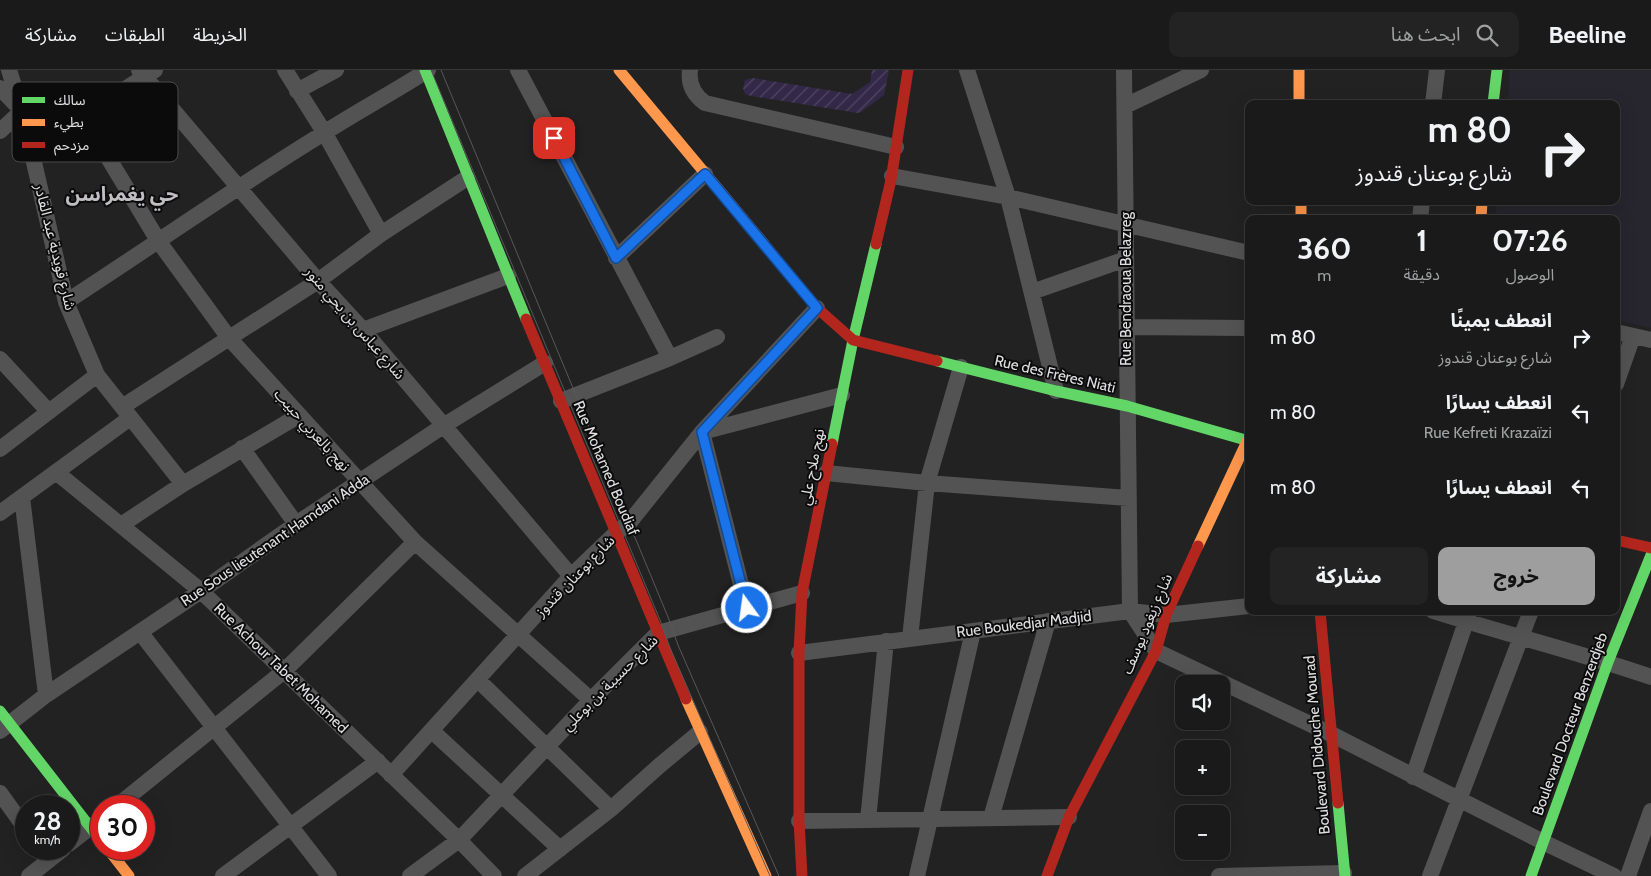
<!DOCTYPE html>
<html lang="ar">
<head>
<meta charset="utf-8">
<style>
  :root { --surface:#1a1a1a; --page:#232323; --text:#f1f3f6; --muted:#9fa1a2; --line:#383839; --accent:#9e9e9f }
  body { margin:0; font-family:Cabin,"Noto Sans Arabic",sans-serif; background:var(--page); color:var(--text); direction:rtl; height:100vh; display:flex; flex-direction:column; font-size:19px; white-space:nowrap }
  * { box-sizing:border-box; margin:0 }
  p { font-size:16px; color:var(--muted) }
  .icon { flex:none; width:28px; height:28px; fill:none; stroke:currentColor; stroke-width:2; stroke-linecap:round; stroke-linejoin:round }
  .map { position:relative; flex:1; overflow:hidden; direction:ltr }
  .panel { position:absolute; left:1245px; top:145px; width:375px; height:400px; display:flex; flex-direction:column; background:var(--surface); border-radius:10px; box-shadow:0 5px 20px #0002,0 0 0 1px var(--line); direction:rtl }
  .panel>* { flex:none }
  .guide { position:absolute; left:1245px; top:30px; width:375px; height:105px; border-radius:10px; box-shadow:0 5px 20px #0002,0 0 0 1px var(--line); direction:rtl; background:#1a1a1a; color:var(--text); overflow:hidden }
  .tools { position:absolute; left:1175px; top:605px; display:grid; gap:10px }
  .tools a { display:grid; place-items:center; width:55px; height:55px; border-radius:10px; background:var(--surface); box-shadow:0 5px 20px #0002,0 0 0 1px var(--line); font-size:25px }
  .speed { position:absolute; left:15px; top:725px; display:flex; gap:10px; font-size:25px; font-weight:700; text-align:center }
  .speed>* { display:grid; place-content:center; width:65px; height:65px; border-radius:50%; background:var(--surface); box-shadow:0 5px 20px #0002,0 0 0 1px var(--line); line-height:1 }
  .speed small { font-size:12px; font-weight:400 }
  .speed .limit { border:8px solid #d22; background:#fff; color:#111 }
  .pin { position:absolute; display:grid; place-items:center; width:42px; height:42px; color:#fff; margin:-21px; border-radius:10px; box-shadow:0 2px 8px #0006 }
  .me { position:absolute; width:55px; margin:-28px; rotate:346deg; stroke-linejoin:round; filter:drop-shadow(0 0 4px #0008) }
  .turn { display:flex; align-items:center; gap:18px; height:105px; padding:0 25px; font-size:22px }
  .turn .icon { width:65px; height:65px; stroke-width:2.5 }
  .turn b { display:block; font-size:35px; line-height:42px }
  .eta { display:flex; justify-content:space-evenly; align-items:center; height:85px; text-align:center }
  .eta b { font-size:30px; font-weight:700; line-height:35px }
  .action { display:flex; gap:10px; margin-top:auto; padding:10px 25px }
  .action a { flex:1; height:58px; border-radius:10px; background:var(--accent); color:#111; font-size:20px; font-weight:700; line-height:58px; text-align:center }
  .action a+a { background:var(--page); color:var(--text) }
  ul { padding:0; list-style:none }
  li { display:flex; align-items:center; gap:15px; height:75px; padding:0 25px }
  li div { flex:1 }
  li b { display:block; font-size:19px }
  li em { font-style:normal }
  header { display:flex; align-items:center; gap:30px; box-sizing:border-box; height:70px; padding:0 25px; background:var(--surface); border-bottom:1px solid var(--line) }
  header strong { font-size:24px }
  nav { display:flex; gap:28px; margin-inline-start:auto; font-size:18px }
  .search { width:350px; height:45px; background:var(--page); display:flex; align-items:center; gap:12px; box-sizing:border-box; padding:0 18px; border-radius:10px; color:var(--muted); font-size:19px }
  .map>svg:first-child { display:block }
  .built { fill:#27252d }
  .garden { fill:url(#garden-furrows) }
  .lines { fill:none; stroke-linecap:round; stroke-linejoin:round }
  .street { stroke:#535354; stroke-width:16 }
  .fast { stroke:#63d668; stroke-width:11 }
  .slow { stroke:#ff974d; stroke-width:11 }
  .jam { stroke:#b3261e; stroke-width:11 }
  .tram { stroke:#585859; stroke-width:1 }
  .route-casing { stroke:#114b97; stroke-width:12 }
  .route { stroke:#1a73e8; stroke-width:9 }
  .labels { text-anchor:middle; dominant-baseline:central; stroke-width:4; stroke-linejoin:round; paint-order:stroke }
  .street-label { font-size:15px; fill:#e0e0e2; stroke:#0b0b0c }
  .district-label { font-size:20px; font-weight:bold; fill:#c0bec3; stroke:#0b0b0c }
  .key { fill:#0b0b0c; stroke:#4b4b4c; stroke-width:1 }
  .key-label { font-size:14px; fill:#e0e0e2 }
</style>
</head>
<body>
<header>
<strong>Beeline</strong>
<div class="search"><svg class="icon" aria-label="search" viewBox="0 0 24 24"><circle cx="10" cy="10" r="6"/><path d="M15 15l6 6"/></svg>ابحث هنا</div>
<nav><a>الخريطة</a><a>الطبقات</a><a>مشاركة</a></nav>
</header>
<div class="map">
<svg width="1651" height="806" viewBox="0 0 1651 806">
  <defs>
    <pattern id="garden-furrows" width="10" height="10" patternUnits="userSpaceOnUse" patternTransform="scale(1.25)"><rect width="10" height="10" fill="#332847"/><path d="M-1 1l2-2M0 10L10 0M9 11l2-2" fill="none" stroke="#504761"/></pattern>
  </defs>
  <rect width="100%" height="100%" fill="#222223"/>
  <path class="built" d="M1510,0h141v258l-35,-8v-101h-121l2,-18h119v-97h-109z"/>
  <path class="garden" d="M872,0h17l-5,25 -23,17 -3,1 -107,-17 -6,-2 -2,-6 2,-8 8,-2 99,16 18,-12z"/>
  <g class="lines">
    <path class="street" d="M9,0l13,41 9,38 35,153 31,73 86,109
      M139,0l179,211 45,49 208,246
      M285,0l39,62 57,102
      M518,0l152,288
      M690,0c-2,15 4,25 15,33l191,44
      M967,0l41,127 48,194
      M1124,0l6,541 26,40 175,83 212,108 71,34
      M0,18l22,23 -22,20
      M297,21l39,-21
      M1433,34l4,-34
      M1125,36l76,-36
      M83,46l76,126 70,96 186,204 176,158
      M31,79l124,-79
      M892,106l116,21 241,56
      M1420,149l2,-18
      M616,188l89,-84
      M1032,222l94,-33
      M66,232c86,-56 170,-115 258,-169 34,-22 70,-41 104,-63
      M1127,257l122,1
      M363,260l145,-54
      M1616,262l35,8
      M0,289l49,53
      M1616,314l17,-48
      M561,331l109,-43 47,-21
      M122,337l196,-126 63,-47 86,-56
      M242,378l54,76
      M0,379l97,-74
      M56,402l145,119 258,249 35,36
      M826,403l101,10 201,15
      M22,427l24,198
      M0,443l130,-95
      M121,455l62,-41 115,-68
      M747,538l-45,-176 140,-37
      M1433,541c72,23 146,41 218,66
      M140,562l189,244
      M910,568l17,-155 34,-116
      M799,583l331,-42 36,4 83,-9
      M478,610l133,129
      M0,661l46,-36 155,-104 95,-67 147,-98 102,-63
      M432,661l128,118
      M391,705l180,-199 46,-44 12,-9 73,-91 115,-124
      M1413,707l56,-164
      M0,723l26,36
      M117,736l167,-135 131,-129
      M991,748l57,-197
      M868,750l18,-179
      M799,751l270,-4
      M69,774l32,-25
      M29,806l34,-27
      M223,806l155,-115
      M410,806l49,-36 132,-140 67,-67 144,-40
      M525,806l86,-67 48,-43 41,-34
      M917,806l56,-245
      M1219,806l125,-3
      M1430,806l101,-265
      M1628,806l23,-65"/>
    <path class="fast" d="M425,0l101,249
      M1493,34l4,-34
      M937,291l119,30 71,15 122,35
      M832,374l21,-104 23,-96
      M0,641l101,130
      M1338,733l7,73
      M1531,806l77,-214 43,-107"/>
    <path class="slow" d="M619,0l145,174
      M1299,0v34
      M1301,131v18
      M1481,149l1,-18
      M1198,476l51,-109
      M686,629l80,177
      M108,779l21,27"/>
    <path class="jam" d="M764,174l53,64 36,32 84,21
      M876,174l15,-64 17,-110
      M526,249l160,380
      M1616,470l35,8
      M1320,541l18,192
      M802,806l-3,-55v-168l3,-60 30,-149
      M1047,806l22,-59 87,-166 10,-36 32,-69"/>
    <path class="tram" d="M431,0l229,550 10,28 100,228
      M441,0l227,547 10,28 101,231"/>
  </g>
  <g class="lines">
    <defs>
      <path id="route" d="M554,68l62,120 89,-84 112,134 -115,124 45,176"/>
    </defs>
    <use href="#route" class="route-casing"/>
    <use href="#route" class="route"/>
  </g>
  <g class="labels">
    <g class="street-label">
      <text transform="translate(55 177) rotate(76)">شارع قويدية عبد القادر</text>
      <text transform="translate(1126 219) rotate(-90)">Rue Bendraoua Belazreg</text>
      <text transform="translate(355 253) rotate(49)">شارع عباس بن يحي منور</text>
      <text transform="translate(1055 304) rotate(13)">Rue des Frères Niati</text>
      <text transform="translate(312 360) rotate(48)">نهج بالعربي حبيب</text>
      <text transform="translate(812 397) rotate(-79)">نهج ملاح علي</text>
      <text transform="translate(606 398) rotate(67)">Rue Mohamed Boudiaf</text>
      <text transform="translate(275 470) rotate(-34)">Rue Sous lieutenant Hamdani Adda</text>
      <text transform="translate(575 506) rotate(-46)">شارع بوعنان قندوز</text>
      <text transform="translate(1024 554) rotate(-7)">Rue Boukedjar Madjid</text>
      <text transform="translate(1147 554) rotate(-67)">شارع زيغود يوسف</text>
      <text transform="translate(281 598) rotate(44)">Rue Achour Tabet Mohamed</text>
      <text transform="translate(610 613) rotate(-45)">شارع حسيبة بن بوعلي</text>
      <text transform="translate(1570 654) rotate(-70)">Boulevard Docteur Benzerdjeb</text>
      <text transform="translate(1317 675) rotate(-95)">Boulevard Didouche Mourad</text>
    </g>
    <g class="district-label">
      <text x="122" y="124">حي يغمراسن</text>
    </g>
  </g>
  <rect x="12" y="12" width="166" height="80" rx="8" class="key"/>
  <rect x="22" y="27" width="23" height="6" fill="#63d668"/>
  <rect x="22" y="49" width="23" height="7" fill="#ff974d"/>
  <rect x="22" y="72" width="23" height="6" fill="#b3261e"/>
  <g class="key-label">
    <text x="54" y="35">سالك</text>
    <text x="54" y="57">بطيء</text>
    <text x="54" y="80">مزدحم</text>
  </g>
</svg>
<div class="tools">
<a><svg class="icon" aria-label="sound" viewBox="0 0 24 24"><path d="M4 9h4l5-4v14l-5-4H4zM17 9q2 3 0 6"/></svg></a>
<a>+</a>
<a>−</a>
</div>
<div class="speed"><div>28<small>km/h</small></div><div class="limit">30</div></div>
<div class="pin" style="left:554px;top:68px;background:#d93025"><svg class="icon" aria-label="arrive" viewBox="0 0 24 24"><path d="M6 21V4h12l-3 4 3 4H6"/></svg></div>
<svg class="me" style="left:747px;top:538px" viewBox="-20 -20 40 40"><circle r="17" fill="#1a73e8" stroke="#fff" stroke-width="3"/><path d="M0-11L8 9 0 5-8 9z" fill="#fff"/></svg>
<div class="guide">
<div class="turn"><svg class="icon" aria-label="right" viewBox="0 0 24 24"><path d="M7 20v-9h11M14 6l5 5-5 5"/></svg><div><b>80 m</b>شارع بوعنان قندوز</div></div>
</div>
<section class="panel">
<div class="eta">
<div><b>07:26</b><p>الوصول</p></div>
<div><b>1</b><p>دقيقة</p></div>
<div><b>360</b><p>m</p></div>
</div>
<ul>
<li><svg class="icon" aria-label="right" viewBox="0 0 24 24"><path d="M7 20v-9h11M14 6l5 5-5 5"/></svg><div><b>انعطف يمينًا</b><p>شارع بوعنان قندوز</p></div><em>80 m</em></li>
<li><svg class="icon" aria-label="left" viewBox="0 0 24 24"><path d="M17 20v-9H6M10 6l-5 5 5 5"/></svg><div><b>انعطف يسارًا</b><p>Rue Kefreti Krazaïzi</p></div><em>80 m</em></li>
<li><svg class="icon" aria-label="left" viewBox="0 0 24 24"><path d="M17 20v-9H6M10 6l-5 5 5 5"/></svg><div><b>انعطف يسارًا</b></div><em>80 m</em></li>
</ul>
<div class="action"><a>خروج</a><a>مشاركة</a></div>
</section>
</div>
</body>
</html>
